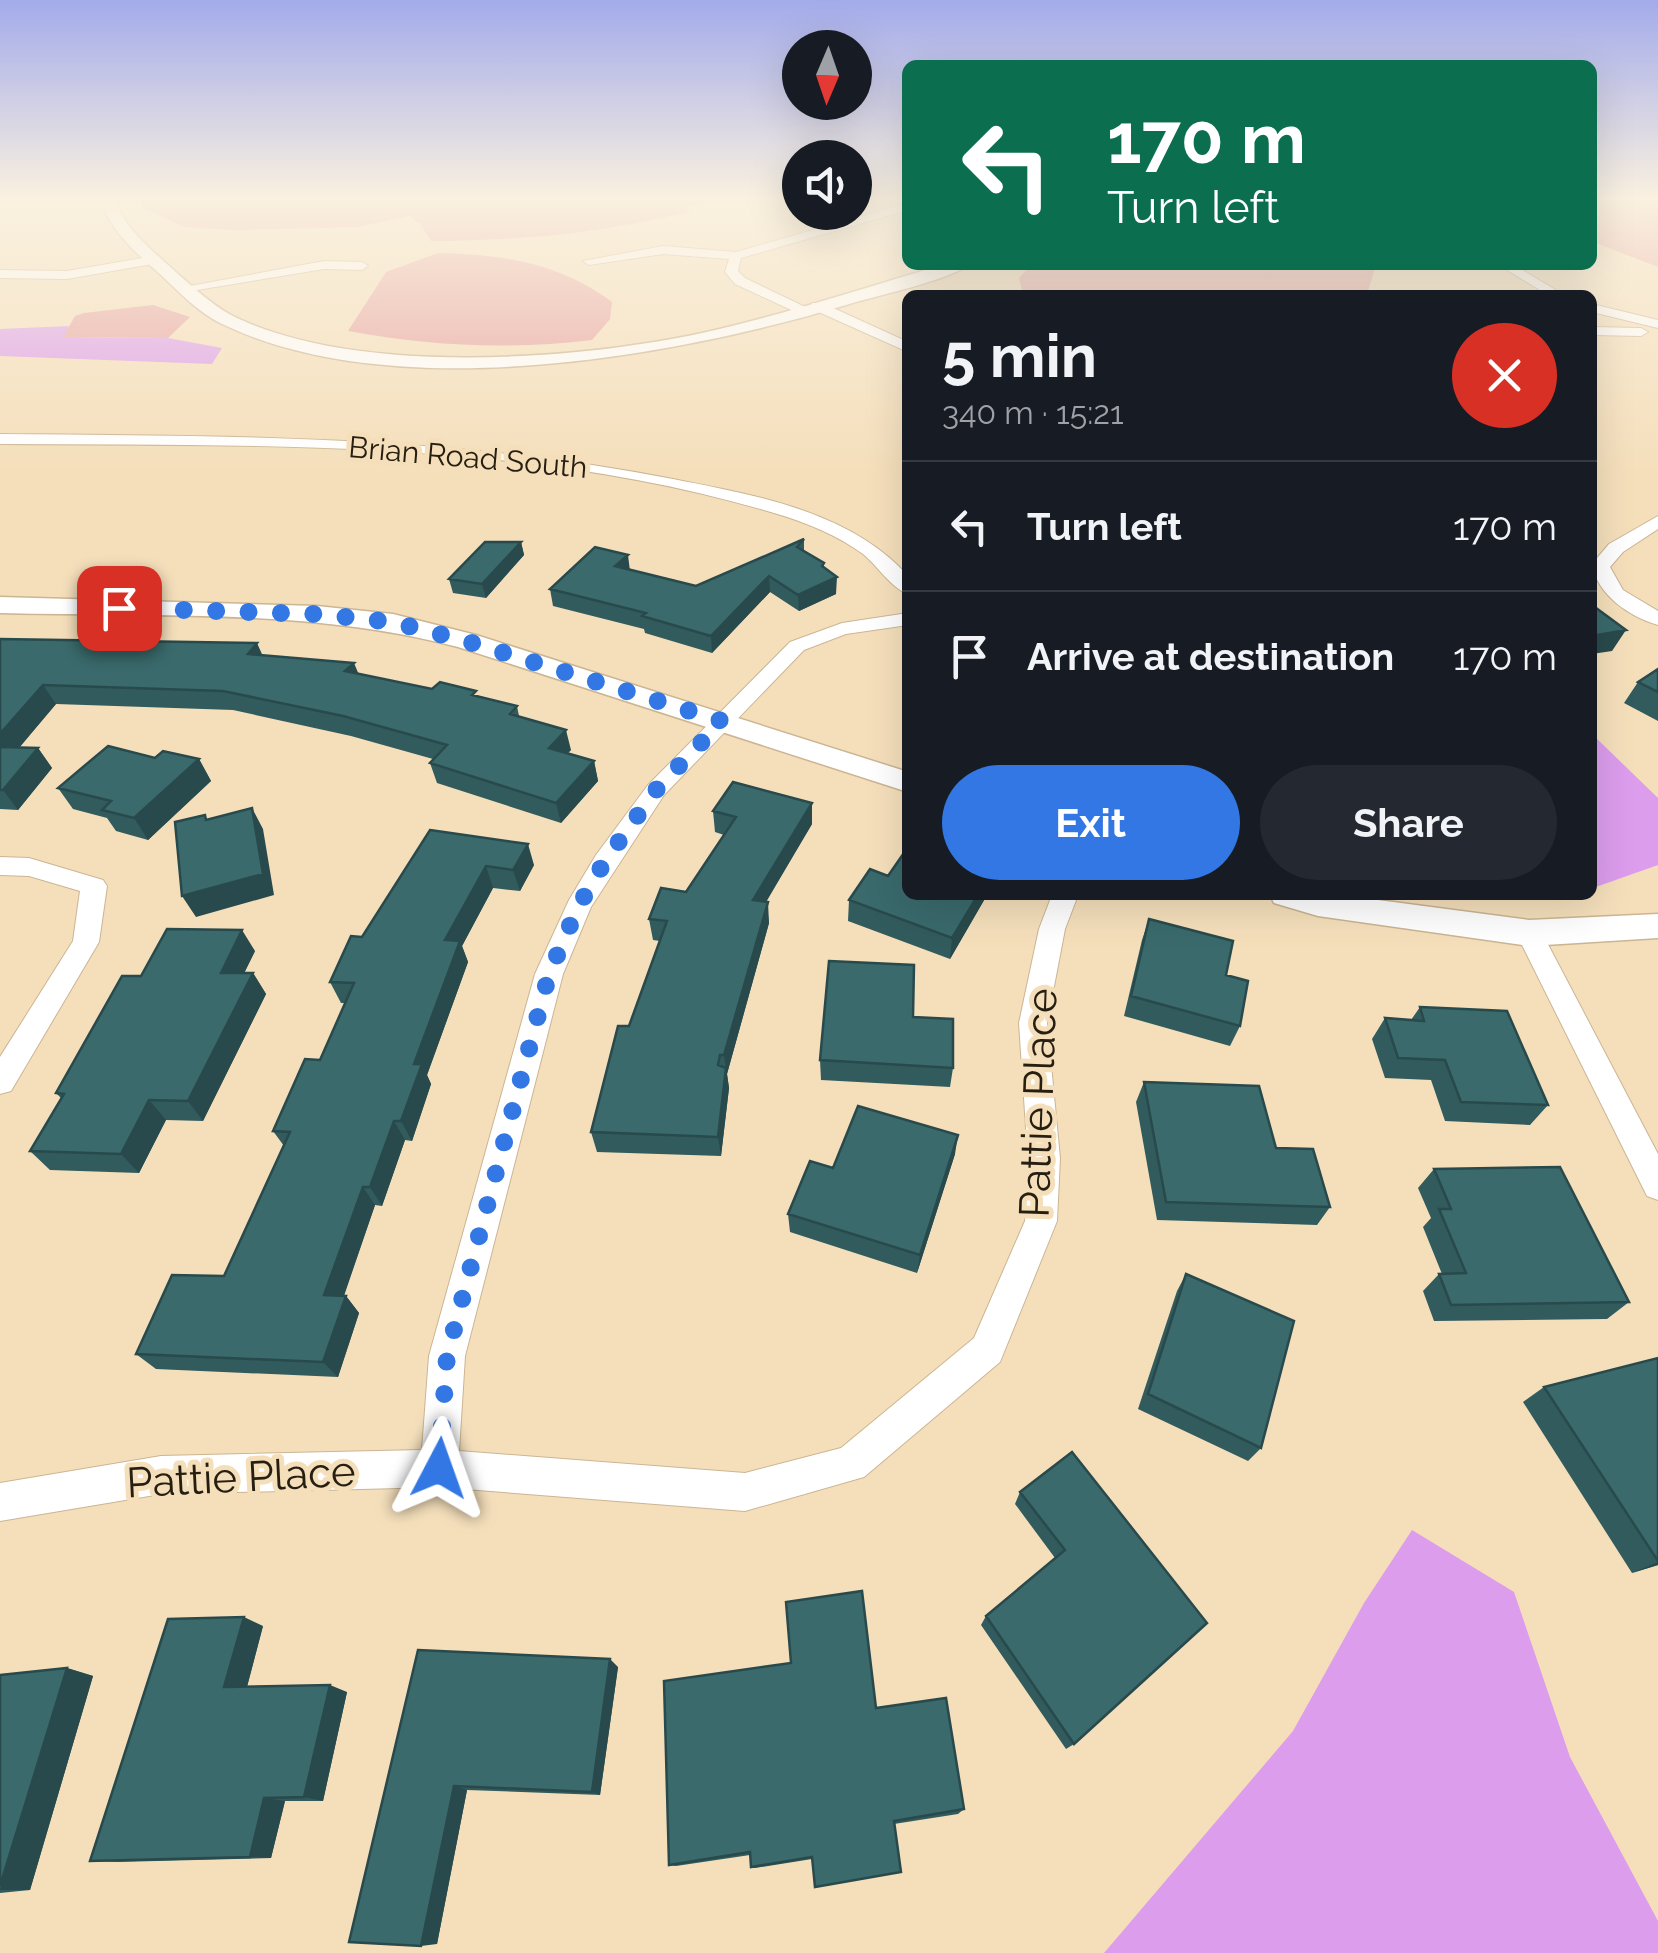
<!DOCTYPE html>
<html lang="en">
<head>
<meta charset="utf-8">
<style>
  :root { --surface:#171b24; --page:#242831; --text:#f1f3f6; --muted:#9ea1a6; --line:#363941; --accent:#3277e4 }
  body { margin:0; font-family:Raleway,sans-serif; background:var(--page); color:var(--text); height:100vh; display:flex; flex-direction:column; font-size:38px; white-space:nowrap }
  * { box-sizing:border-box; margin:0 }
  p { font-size:32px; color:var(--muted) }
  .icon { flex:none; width:55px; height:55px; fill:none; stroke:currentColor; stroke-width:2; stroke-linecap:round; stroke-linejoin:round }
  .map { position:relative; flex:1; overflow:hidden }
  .side { position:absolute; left:902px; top:290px; width:695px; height:610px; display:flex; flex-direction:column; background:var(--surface); border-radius:15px; box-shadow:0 10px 40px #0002 }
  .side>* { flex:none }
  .banner { position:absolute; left:902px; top:60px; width:695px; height:210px; border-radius:15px; box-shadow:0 10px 40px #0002; background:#0b6e4f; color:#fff; overflow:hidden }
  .needle { width:65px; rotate:182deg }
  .buttons { position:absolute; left:782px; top:30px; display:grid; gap:20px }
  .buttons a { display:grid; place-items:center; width:90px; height:90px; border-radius:50%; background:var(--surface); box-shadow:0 10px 40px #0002; font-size:50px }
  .pin { position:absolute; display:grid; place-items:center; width:85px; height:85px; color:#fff; margin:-42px; border-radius:20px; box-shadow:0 5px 15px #0006 }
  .me { position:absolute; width:110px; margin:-55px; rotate:4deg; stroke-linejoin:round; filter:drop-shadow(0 0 8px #0008) }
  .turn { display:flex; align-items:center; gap:35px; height:210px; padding:0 40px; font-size:45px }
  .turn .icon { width:130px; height:130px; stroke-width:2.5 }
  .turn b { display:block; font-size:70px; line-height:85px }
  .round { display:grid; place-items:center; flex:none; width:105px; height:105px; border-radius:52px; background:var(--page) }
  .summary { display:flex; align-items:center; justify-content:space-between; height:170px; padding:0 40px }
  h1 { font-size:60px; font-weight:700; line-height:75px }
  .primary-button { display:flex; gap:20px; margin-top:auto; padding:20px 40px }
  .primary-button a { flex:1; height:115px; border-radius:60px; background:var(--accent); color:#fff; font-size:40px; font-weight:700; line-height:115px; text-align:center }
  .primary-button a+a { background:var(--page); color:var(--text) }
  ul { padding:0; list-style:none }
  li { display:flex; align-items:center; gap:30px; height:130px; padding:0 40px; border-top:2px solid var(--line) }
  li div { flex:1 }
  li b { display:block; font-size:38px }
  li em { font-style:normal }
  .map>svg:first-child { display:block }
  .green { fill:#e7a1a1 }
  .water { fill:#dc9dec }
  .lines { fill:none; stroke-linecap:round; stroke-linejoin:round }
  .minor-casing { stroke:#cbb593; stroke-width:2 }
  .tertiary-casing { stroke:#cbb593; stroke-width:3 }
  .minor { fill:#fff; fill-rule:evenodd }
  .tertiary { fill:#fff; fill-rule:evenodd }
  .wall { fill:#325b5d }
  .shaded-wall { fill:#294a4c }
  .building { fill:#3a6a6c; stroke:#294a4c; stroke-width:2.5 }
  .route { stroke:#3277e4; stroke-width:18; stroke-dasharray:0 32.4 }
  .labels { text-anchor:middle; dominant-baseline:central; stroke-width:10; stroke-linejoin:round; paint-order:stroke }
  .far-street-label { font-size:30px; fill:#261e11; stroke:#f5dfbb }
  .near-street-label { font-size:42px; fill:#261e11; stroke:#f5dfbb }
</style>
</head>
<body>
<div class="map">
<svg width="1658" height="1953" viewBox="0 0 1658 1953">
  <rect width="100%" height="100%" fill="#f5dfbb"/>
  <path class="green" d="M142,199h577l-33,7 5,5c-92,23 -166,29 -260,30l-11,-17 -11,-8 -52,11 -124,3 -49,-3 -42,-20z
    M1593,199h65v68l-65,-25z
    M438,253c63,1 122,10 174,49l-2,17 -18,21c-82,10 -163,6 -244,-9l38,-59z
    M1031,265h345l-8,26 -6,4h-339l-4,-17z
    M153,305l37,12 -22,21 -105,-1 12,-21 9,-3z"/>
  <path class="water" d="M69,326l-5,11 104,1 54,10 -10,16 -212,-8v-27z
    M1593,735l65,63v67l-65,23z
    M1412,1530l102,62 56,165 88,164v32h-554l189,-222 71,-128z"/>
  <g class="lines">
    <defs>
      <path id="minor" d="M908,203v7l-167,48 -3,13 7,7 60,29 2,3 -7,4 -65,-30 -10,-12 4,-13 -66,-5 -74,11 -6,-4 80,-15 73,6z
        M154,256l4,7 -91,16 -67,-1v-8l67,1z
        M324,261l38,1 6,4 -6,4 -38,-1 -139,23 -6,-4z
        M1499,265h15l50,30h-16z
        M812,303h10l86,39v10l-96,-43z
        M1592,304l66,16v8l-66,-16z
        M1592,327l49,1 7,4 -7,4 -49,-1z
        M0,434c226,2 451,1 673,45 81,16 177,32 235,97v18c-17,-6 -31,-29 -45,-40 -26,-19 -58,-32 -89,-41 -249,-75 -517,-67 -774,-69z
        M1658,516v13l-35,23 -13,15 13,23 35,21v14c-28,-8 -61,-30 -66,-61l17,-20z
        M908,613v12l-62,9 -42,16 -140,145 -73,112 -28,67 -98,382 -6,95 286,22 96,-25 133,-110 51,-117 3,-63 -9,-135 20,-94 13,-34h26l-13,34 -18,94 13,135 -3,63 -57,141 -136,115 -119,34 -306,-24 -278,7 -161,27v-38l161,-27 261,-6 7,-94 106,-382 34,-74 27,-45 52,-70 142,-143 52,-19z
        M0,857l29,1 74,22 4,6 -8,56 -88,149 -11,3v-37l73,-116 7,-50 -51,-15 -29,-1z
        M1529,923l9,3 4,7 116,221v46l-11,-4 -131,-263 4,-7z"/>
      <path id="tertiary" d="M100,199h14c12,32 39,52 63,74 17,15 34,31 54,42 121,61 341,46 471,18 81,-18 161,-45 241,-68h25c-21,16 -93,31 -122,40 -176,53 -454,102 -626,18 -23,-12 -41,-31 -59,-48 -25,-22 -50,-43 -61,-76z
        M0,597l317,9 76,8 83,21 432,137v20l-450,-145c-148,-39 -306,-30 -458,-34z
        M1270,895h70l189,25 129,-6v24l-129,8 -211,-30 -44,-13z"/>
    </defs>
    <use href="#minor" class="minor-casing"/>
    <use href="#tertiary" class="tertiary-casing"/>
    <use href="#minor" class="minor"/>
    <use href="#tertiary" class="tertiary"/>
  </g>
  <path class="wall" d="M804,539v12l20,12v4l12,27 -37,17 -29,-19 -58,61 -67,-20 -1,-4 -91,-23 -3,-17 80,-19 66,16z
    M521,542l3,13 -38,43 -33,-5 -4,-14z
    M0,639l262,16 170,34 45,7 40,10 2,10 52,34 -4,3 27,8 4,20 -37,42 -124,-40 -7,-20 3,-4 -82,-23 -118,-26 -177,-6 -37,43 19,1 14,20 -34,42 -18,-1z
    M1658,669v52l-34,-18 14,-21z
    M155,758l44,1 12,22 -63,59 -32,-9 -9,-13 -34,-9 -15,-21z
    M713,811l99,13 -46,77 3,22 -42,151 2,14 -8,68 -124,-4 -6,-20 69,-191 -7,-1 -4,-21 37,-27 38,-57 -9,-3z
    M430,830l104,35 -14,26 -27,-3 -31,58 6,16 -41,113 4,9 -19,57 -7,-1 -23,66 -7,-1 -31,91h2l13,17 -21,64 -182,-8 -20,-15 88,-78 60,-130 -11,-15 47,-71 25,-57h-4l-11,-21 32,-45z
    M888,876l99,19 -37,64 -102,-38 1,-21z
    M1149,919l77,56 14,51 -10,20 -106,-30 18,-76z
    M255,951l-11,22h9l13,21 -63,127 -37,-1 -27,53 -89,-3 -20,-19 31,-53 -5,-5 85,-117z
    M1420,1007l128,98 -18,20 -85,-4 -14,-41 -46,-2 -13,-39 13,-21 26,2z
    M913,1017l40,51 -3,19 -129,-7 -1,-20z
    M1144,1082l132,66 54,59 -13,18 -160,-5 -21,-118z
    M955,1154l-38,119 -127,-41 -2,-18 45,-46z
    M1434,1169l195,133 -22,17 -173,2 -11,-30 16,-17h3l-19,-47 8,-9 -13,-30z
    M1186,1274l75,174 -13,13 -110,-52 39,-118z
    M1658,1358v207l-26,8 -109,-171 21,-15z
    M1020,1492l187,131 -133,121 -8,5 -85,-124 5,-9 69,-58 -40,-54z
    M263,1626l-16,61 100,5 -24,109h-38l-14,57 -154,4 -27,-1z
    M418,1650l200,17 -18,128 -133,-5 -30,154z
    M67,1668l26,8 -63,214 -30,3v-218z
    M876,1708l88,101 -6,5 -64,10 -82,35 -57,9 -4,-1 -1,-12 -74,11 -7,-1z"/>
  <path class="shaded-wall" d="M521,542l3,13 -38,43 -4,-14z
    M628,555l2,16 -15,-5z
    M769,576l1,16 -58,61 -1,-17z
    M837,577l-1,17 -37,17 -1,-16z
    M1626,630l-14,21 -20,3v-18z
    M257,643l9,20 -18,-9z
    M354,663l8,19 -17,-11z
    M43,685l13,19 -52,62 -4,-5v-27z
    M566,730l5,20 -17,18 -5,-20z
    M38,748l14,20 -34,42 -15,-20z
    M199,759l12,22 -63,59 -14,-22z
    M594,761l4,20 -37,42 -5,-20z
    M812,803v21l-57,97 -2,-21z
    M252,808l11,21 11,66 -78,22 -14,-21z
    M528,844l6,21 -14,26 -7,-21z
    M486,866l7,22 -31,58 6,16 -41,113 4,9 -19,57 -11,-20 44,-181z
    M978,895h9l-37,64 2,-21z
    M768,902l1,21 -42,151 2,14 -8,68 -3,-19 8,-67 -2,-15z
    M242,930l13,21 -21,43 -13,-21z
    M253,973l13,21 -63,127 -15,-20z
    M149,1100l17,20 -27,53 -18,-19z
    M394,1121l11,19 -23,66 -12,-19z
    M958,1135l-3,19 -38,119 3,-18z
    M363,1187l12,18 -37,107 -14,-17z
    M346,1296l13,17 -21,64 -15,-15z
    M1658,1562v3l-26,8z
    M244,1617l19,9 -18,68 -21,-7z
    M610,1659l8,8 -18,128 -8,-3z
    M67,1668l26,8 -63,214h-30z
    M330,1685l17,7 -24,109 -19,-4z
    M454,1786l13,4 -30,154 -16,2z
    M264,1798l21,3 -14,57 -21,-1z"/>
  <path class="building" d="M804,539l-7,8 27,16 -2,3 15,11 -39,18 -29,-19 -58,60 -69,-20 4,-3 -96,-24 45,-42 33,8 -13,11 81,20z
    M485,542h36l-39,42 -33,-5z
    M1592,605l34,25 -34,6z
    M0,639l257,4 -9,11 106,9 -9,8 87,18 8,-7 36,9 -4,4 45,11 -7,8 56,16 -17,18 45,13 -38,42 -126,-40 17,-18 -104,-29 -120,-25 -180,-6 -43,49z
    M1658,669v23l-20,-10z
    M108,746l47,12 8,-7 36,8 -65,59 -32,-8 9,-9 -53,-13z
    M0,747l38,1 -35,42h-3z
    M733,782l79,21 -59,97 15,2 -44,153h-4l-2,10 8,3 -8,69 -127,-5 27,-106h11l38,-105 -18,-2 12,-31 25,4 50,-75 -23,-6z
    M252,808l11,66 -81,22 -7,-74 30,-7 1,5z
    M430,830l98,14 -15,26 -27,-4 -41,74 15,1 -46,123h8l-21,57h-7l-24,66h-7l-39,108 22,1 -23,66 -187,-8 36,-79 52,1 66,-144 -17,-1 32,-72 15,1 34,-77 -24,-1 21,-46 11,1z
    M908,847v48h70l-26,43 -103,-38 21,-31 18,7z
    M1149,919l84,22 -7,34 22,6 -8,45 -109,-30z
    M167,929l75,1 -21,43h32l-65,128 -39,-1 -28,54 -91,-3 34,-57 -8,-1 66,-117h19z
    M829,961l85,4 -1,52 40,2v49l-133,-8z
    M1420,1007l87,4 41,94 -87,-3 -16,-42 -47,-2 -13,-40 39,3z
    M1144,1082l115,4 17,62 37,1 17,58 -164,-5z
    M858,1106l100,29 -38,120 -132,-41 22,-53 23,7z
    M1560,1167l69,135 -178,3 -12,-31 27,-1 -27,-64h12l-17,-40z
    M1186,1274l108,47 -33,127 -113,-54z
    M1658,1358v203l-114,-174z
    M1072,1452l135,171 -133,121 -88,-128 79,-66 -45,-58z
    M862,1591l14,117 70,-10 18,111 -70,12 7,51 -86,15 -3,-30 -61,10 -1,-15 -81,13 -5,-184 127,-18 -5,-61z
    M244,1617l-20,70 106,-2 -26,112 -40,1 -14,59 -160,4 78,-242z
    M418,1650l192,9 -18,133 -138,-6 -33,160 -72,-4z
    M67,1668l-67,218v-211z"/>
  <linearGradient id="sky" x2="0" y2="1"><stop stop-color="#a3abea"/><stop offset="0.42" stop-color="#faf1e0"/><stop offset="1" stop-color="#faf1e0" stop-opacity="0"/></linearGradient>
  <rect width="1658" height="473" fill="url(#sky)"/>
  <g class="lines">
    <path class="route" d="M119,608l198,6 76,8 73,19 256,80 -66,69 -51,71 -27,46 -29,67 -102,382 -8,112"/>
  </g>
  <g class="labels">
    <g class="far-street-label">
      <text transform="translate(468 457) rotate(5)">Brian Road South</text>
    </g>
    <g class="near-street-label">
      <text transform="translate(1038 1103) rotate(-88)">Pattie Place</text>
      <text transform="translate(241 1477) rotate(-3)">Pattie Place</text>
    </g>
  </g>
</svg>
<div class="buttons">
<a><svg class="needle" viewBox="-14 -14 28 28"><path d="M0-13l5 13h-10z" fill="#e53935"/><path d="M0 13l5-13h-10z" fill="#9ea1a6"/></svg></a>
<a><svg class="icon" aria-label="sound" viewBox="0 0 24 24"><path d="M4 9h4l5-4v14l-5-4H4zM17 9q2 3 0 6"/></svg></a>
</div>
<div class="pin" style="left:119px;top:608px;background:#d93025"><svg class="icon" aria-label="arrive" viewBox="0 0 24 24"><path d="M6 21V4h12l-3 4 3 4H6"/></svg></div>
<svg class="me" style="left:439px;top:1468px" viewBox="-20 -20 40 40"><path d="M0-17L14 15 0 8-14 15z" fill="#3277e4" stroke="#fff" stroke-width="4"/></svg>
<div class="banner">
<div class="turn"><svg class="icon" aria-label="left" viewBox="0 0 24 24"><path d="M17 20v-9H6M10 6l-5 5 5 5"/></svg><div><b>170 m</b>Turn left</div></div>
</div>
<section class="side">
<div class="summary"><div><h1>5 min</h1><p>340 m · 15:21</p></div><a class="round" style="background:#d93025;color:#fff"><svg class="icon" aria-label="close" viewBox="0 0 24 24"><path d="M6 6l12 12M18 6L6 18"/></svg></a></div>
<ul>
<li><svg class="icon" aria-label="left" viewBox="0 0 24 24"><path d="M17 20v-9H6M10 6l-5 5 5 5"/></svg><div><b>Turn left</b></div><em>170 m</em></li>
<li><svg class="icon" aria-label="arrive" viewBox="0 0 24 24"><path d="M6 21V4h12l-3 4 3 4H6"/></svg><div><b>Arrive at destination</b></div><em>170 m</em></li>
</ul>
<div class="primary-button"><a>Exit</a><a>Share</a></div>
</section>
</div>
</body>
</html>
